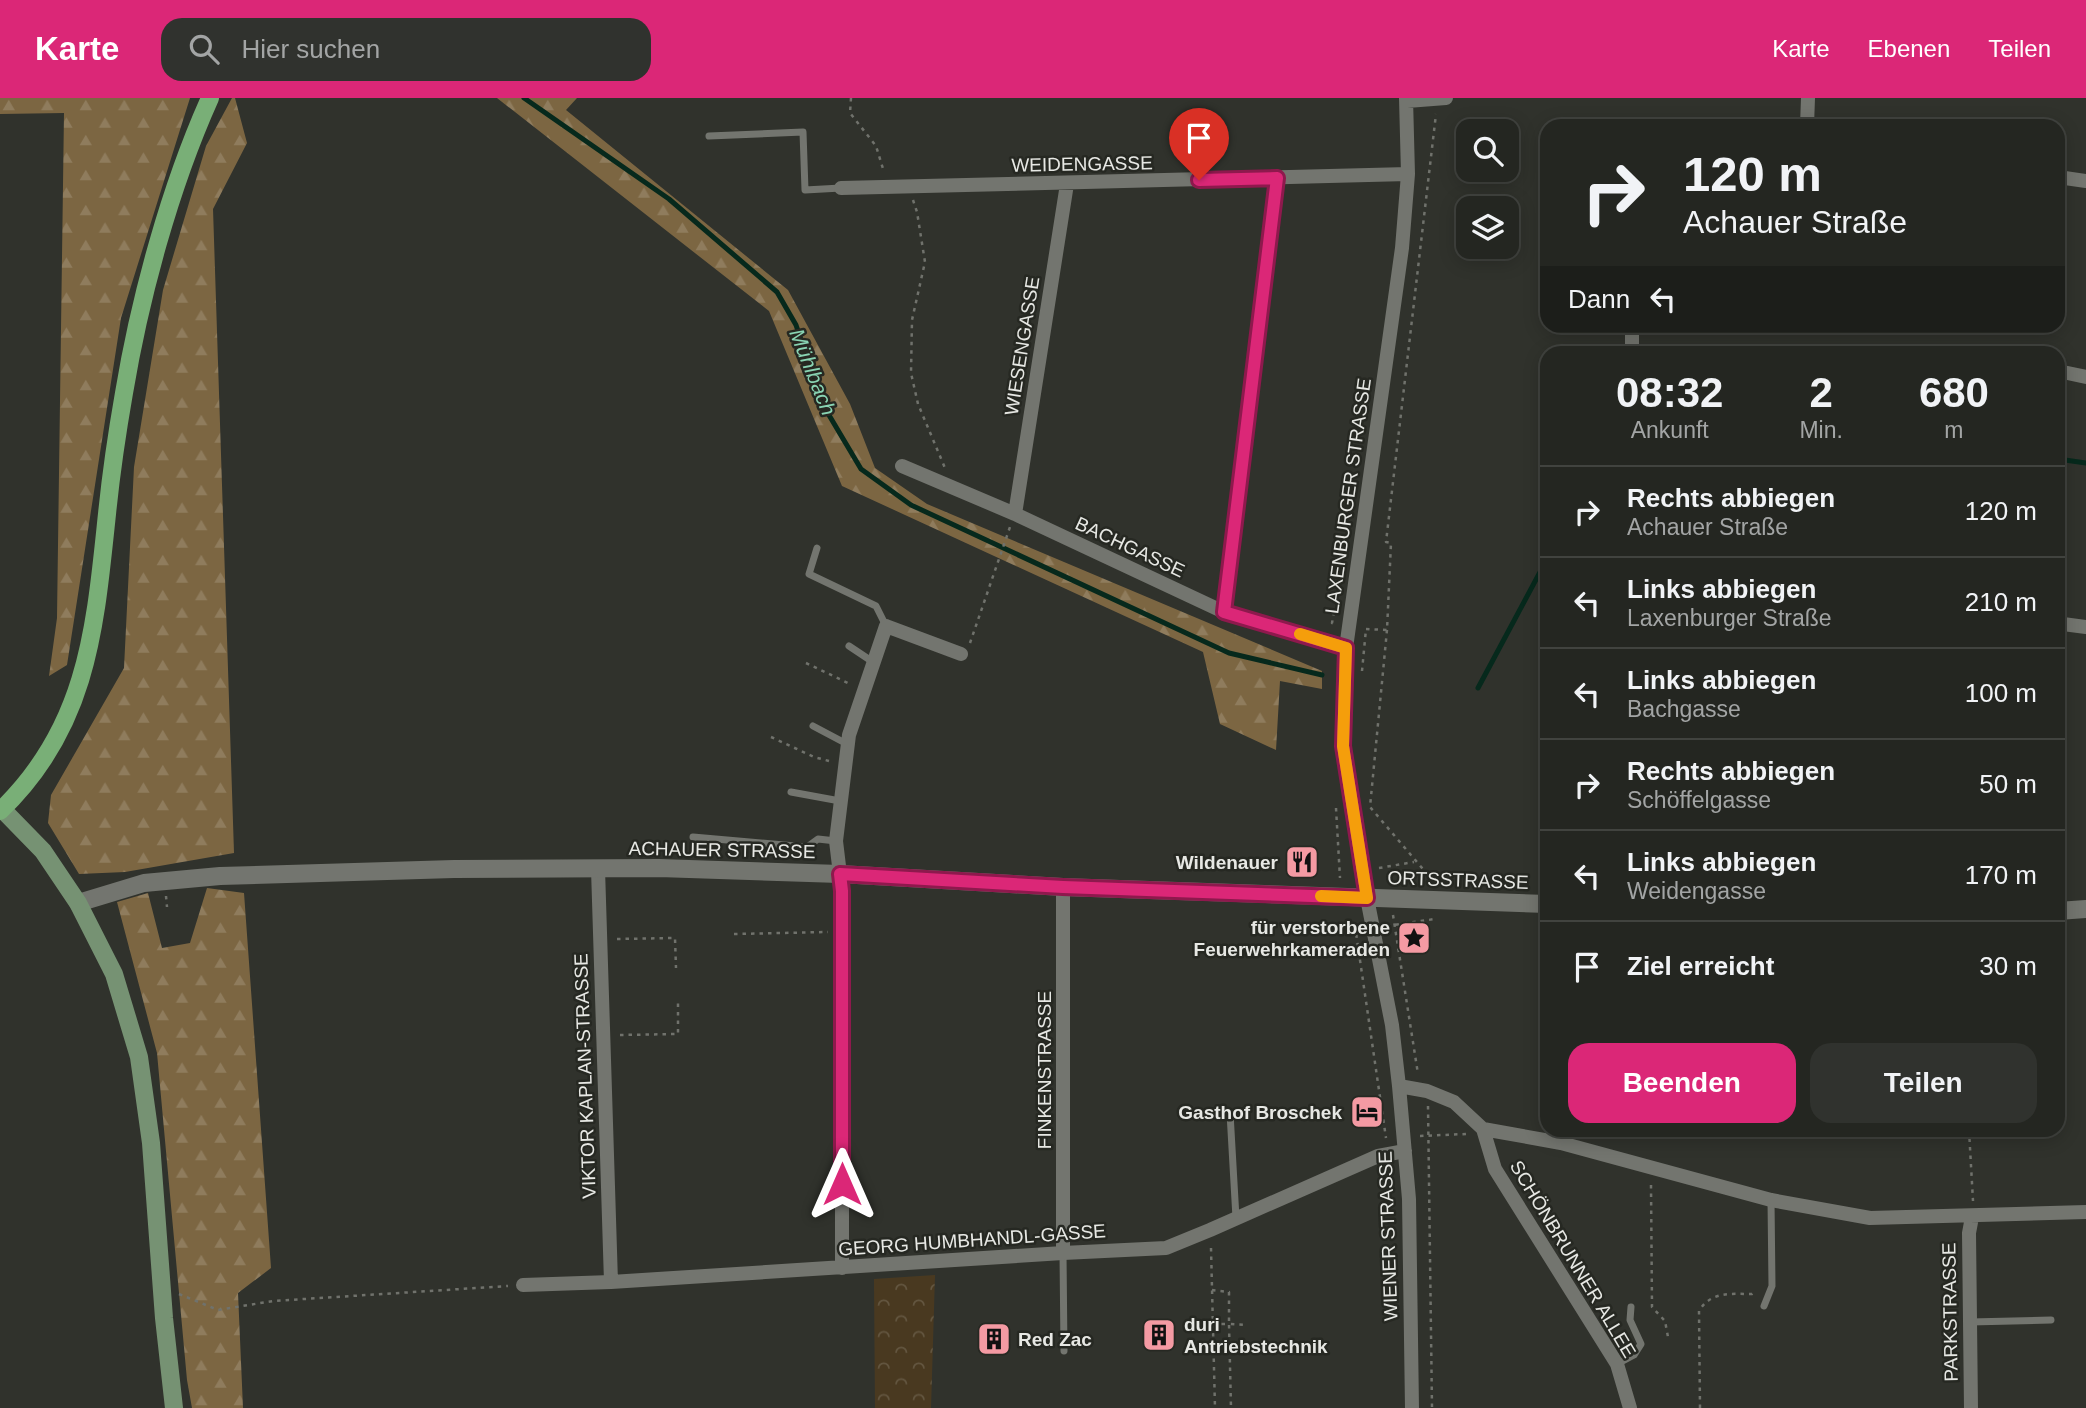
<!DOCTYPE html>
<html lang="de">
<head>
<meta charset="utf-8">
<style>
  :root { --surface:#242621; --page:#30322e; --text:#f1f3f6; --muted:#a3a5a5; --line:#41433f; --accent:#db2777 }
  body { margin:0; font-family:Helvetica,sans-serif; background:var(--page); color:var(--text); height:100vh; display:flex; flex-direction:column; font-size:26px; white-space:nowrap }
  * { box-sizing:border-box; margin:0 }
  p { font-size:23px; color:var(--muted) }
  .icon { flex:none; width:38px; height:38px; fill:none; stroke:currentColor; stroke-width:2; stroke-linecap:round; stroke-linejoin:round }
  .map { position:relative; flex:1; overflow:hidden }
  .details { position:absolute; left:1540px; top:248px; width:525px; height:791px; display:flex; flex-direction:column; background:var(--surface); border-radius:21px; box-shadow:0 4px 18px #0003,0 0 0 2px var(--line) }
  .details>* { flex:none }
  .guide { position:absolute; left:1540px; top:21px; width:525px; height:214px; border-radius:21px; box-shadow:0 4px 18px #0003,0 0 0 2px var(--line); background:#242621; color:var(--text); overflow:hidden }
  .tools { position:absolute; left:1456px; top:21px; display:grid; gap:14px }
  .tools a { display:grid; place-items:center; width:63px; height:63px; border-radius:14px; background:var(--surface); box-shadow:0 4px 18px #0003,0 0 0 2px var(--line); font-size:35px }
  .pin { position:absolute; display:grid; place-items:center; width:60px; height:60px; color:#fff; margin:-72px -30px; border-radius:50% 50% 50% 0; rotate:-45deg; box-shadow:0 0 7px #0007 }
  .pin .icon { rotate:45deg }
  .me { position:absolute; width:77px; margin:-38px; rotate:0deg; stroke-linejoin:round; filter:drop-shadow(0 0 5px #0008) }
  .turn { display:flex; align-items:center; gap:24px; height:147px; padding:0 28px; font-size:32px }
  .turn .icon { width:91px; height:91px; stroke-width:2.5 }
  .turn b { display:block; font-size:49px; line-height:60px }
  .then { display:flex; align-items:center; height:66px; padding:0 28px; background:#0003; gap:14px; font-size:26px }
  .eta { display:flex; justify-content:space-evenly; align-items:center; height:119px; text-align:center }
  .eta b { font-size:42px; font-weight:600; line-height:49px }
  .button { display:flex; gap:14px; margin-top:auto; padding:14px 28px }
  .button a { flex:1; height:80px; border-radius:21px; background:var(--accent); color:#fff; font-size:28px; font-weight:600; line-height:80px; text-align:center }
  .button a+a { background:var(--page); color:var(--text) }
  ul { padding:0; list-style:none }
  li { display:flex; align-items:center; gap:21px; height:91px; padding:0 28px; border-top:2px solid var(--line) }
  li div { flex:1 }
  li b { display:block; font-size:26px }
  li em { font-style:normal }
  header { display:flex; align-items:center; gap:42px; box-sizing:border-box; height:98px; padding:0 35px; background:var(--accent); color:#fff }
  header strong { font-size:33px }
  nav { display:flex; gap:38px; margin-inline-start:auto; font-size:24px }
  .search { width:490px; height:63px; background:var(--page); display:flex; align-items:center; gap:18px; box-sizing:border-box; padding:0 24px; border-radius:21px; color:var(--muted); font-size:26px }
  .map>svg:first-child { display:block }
  .forest { fill:url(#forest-firs) }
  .park { fill:url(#park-crowns) }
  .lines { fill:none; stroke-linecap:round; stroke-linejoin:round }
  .stream { stroke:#06291c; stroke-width:5 }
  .path { stroke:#70726c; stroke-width:2.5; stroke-dasharray:3.5 5; stroke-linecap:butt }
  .service { stroke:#73756f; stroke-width:7 }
  .minor { stroke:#73756f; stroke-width:14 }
  .tertiary { stroke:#73756f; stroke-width:18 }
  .secondary { stroke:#769273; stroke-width:18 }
  .primary { stroke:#79af77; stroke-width:18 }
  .route-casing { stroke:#8e194d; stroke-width:18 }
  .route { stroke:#db2777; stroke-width:12 }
  .slow { stroke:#f59e0b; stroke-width:12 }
  .labels { text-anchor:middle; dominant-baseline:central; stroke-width:5; stroke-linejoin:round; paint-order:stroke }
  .street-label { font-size:19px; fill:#e7e8e4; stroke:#262822 }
  .poi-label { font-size:19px; font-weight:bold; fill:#e7e8e4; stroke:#262822; text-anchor:end }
  .water-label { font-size:21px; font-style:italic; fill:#89d4b3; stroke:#262822 }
</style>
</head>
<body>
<header>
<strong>Karte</strong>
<div class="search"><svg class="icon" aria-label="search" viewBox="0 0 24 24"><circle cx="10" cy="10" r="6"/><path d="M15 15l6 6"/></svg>Hier suchen</div>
<nav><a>Karte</a><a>Ebenen</a><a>Teilen</a></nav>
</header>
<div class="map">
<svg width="2086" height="1310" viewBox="0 0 2086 1310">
  <defs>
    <pattern id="forest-firs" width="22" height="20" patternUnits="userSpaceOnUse" patternTransform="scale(1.75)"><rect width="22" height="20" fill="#7c6642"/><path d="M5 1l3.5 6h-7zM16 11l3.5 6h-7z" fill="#8f7c5d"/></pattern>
    <pattern id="park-crowns" width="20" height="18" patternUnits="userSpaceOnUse" patternTransform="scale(1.75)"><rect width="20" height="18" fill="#493920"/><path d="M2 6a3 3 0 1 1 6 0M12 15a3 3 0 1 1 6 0" fill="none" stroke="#635640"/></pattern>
  </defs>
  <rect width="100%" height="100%" fill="#30322c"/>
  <path class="forest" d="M0,0h190l-69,220 -54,347 -18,11 8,-58 7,-505 -64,1z
    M232,0h3l12,45 -34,66 21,644 -109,19 -46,2 -31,-51 3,-28 73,-127 10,-201 29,-177 43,-144z
    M497,0h80l-11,12 222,180 62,114 25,64 52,36 395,167v18l-42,-8 -4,69 -56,-26 -17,-72 -361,-166 -73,-175z
    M207,790l37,5 27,375 -33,25 5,115h-51l-5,-28 -30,-327 -40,-151 31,-9 14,55 28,-5z"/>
  <path class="park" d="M935,1177l-4,133h-56l-1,-129z"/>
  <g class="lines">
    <path class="stream" d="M524,0l145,101 108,93 19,33 27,80 38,64 50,36 318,148 93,22
      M2058,361l28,4
      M1478,590l69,-129"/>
    <path class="path" d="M851,0l-1,15 26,33 8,26
      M913,102l4,12 8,50 -13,58 -1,53 7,31 27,64
      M1334,514l-2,11 3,1
      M1366,531l21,1 4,-87 -5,-1 50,-428
      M1387,532l-17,177 64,75
      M970,545l40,-116
      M806,565l44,21
      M1362,573l4,-42
      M771,639l43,20 15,4
      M1336,710l4,70
      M1379,770l35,-6
      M1389,784l2,-14
      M166,798l1,11
      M1393,817l25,159
      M1355,828l31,212
      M1387,828l48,-7
      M734,836l94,-2
      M617,841l58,-1 1,30
      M620,937l58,-1v-33
      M1428,1008l4,302
      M1969,1032l4,71
      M1420,1038l46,-2
      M1651,1087l1,122 13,14 3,16
      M1211,1150l4,160
      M1212,1192l17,2v32l18,1
      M179,1196l39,16 55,-9 235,-15
      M1213,1226h16l2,84
      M1700,1310l-1,-97c12,-20 32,-17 53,-17l4,-3"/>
    <path class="service" d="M709,38l94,-4 2,58 36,-2
      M817,450l-8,26 67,32 10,20
      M849,548l24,16
      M813,628l34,18
      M791,694l49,9
      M693,739l114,10 11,-8 18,2
      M1230,1015l6,105
      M1063,1155l1,98
      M1764,1208l8,-20 -1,-86
      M1970,1224l81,-2
      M1617,1266l17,-9 7,-11 -11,-24 1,-13"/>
    <path class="minor" d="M1406,0l2,76 -6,74 -56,400 -3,98 24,152 25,127 7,61 10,113 3,209
      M1407,3l39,-3
      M1807,28l1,-28
      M2058,79l28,4
      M841,90l567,-14
      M1632,228v28
      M2058,273l28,6
      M902,368l113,48 209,98 122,36
      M1015,416l52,-330
      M1224,514l53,-434
      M2063,526l23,3
      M598,771l13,413
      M1399,988l28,5 27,11 29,27 78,14 210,57 99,18 216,-6
      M1483,1031l12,40 122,195 13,44
      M1063,1155v-366
      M842,1170v-377l-6,-50 13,-106 37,-109 75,28
      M523,1187l88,-3 452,-29 103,-5 44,-18 168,-74 27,-5
      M1971,1310l-2,-175 3,-16"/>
    <path class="tertiary" d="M78,805l66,-20 76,-7 234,-7 205,-1 181,6 223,13 484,17
      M2058,813l28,-2"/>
    <path class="secondary" d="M2,711l41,42 35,52 36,71 25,83 12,86 13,175 10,90"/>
    <path class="primary" d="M0,713c88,-84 95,-183 107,-297 4,-40 10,-81 17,-121 16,-96 46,-206 86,-295"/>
  </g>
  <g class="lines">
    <defs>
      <path id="route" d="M842,1086v-293l-2,-17 223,13 304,11 -24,-152 3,-98 -122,-36 53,-434 -78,2"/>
    </defs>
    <use href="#route" class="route-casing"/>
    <use href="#route" class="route"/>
    <path class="slow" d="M1300,536l46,14 -3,98 24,152 -46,-2"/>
  </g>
  <defs>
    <symbol id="restaurant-square" viewBox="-11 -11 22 22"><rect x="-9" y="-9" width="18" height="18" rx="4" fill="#f49aa3" stroke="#262822"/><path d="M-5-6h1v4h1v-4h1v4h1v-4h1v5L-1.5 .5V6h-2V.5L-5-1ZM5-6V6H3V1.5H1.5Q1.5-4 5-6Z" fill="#111"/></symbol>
    <symbol id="sight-square" viewBox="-11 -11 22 22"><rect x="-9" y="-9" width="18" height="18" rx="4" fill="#f49aa3" stroke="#262822"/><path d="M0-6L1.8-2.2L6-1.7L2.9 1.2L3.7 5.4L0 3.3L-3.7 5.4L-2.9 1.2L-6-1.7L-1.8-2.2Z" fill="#111"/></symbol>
    <symbol id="hotel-square" viewBox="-11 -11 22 22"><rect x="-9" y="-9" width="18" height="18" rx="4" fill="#f49aa3" stroke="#262822"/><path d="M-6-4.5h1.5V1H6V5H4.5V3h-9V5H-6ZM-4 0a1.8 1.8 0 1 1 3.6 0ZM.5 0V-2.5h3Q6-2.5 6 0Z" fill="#111"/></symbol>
    <symbol id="building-square" viewBox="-11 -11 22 22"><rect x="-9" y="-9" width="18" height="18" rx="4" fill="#f49aa3" stroke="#262822"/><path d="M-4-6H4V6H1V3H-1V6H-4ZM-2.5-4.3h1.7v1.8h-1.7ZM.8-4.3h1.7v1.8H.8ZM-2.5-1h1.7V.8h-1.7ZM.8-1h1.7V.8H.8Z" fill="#111"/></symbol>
  </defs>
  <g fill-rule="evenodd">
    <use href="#restaurant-square" x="1283" y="745" width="38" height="38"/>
    <use href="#sight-square" x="1395" y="821" width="38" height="38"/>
    <use href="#hotel-square" x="1348" y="995" width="38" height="38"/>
    <use href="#building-square" x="1140" y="1218" width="38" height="38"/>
    <use href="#building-square" x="975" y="1222" width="38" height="38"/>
  </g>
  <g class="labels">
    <g class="street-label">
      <text transform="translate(1082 66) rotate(-1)">WEIDENGASSE</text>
      <text transform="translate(1022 248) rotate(-81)">WIESENGASSE</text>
      <text transform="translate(1348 398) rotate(-82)">LAXENBURGER STRASSE</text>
      <text transform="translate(1130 449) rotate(25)">BACHGASSE</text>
      <text transform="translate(722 752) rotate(1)">ACHAUER STRASSE</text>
      <text transform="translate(1458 782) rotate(2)">ORTSSTRASSE</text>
      <text transform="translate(1044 972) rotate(-90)">FINKENSTRASSE</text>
      <text transform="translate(585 978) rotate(-92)">VIKTOR KAPLAN-STRASSE</text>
      <text transform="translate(1388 1138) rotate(-92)">WIENER STRASSE</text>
      <text transform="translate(972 1142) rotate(-4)">GEORG HUMBHANDL-GASSE</text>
      <text transform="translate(1573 1161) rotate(59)">SCHÖNBRUNNER ALLEE</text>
      <text transform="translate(1950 1214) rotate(-91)">PARKSTRASSE</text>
    </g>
    <g class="poi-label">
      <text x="1278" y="764">Wildenauer</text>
      <text x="1390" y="829">für verstorbene<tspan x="1390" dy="22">Feuerwehrkameraden</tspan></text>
      <text x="1342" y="1014">Gasthof Broschek</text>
      <text x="1184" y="1226" text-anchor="start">duri<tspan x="1184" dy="22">Antriebstechnik</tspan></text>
      <text x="1018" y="1241" text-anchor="start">Red Zac</text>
    </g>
    <g class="water-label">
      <text transform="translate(813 274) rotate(68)">Mühlbach</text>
    </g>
  </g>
</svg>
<div class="tools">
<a><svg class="icon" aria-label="search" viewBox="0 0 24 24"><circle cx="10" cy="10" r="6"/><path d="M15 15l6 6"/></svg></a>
<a><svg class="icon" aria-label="layers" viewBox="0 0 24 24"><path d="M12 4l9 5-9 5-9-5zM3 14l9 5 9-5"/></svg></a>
</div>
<div class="pin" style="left:1199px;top:82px;background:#d93025"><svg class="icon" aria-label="arrive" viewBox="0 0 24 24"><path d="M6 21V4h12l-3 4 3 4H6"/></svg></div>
<svg class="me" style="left:842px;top:1086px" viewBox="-20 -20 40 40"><path d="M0-17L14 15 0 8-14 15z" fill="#db2777" stroke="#fff" stroke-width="4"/></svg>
<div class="guide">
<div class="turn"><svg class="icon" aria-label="right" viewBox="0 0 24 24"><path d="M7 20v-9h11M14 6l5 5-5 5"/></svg><div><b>120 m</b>Achauer Straße</div></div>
<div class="then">Dann<svg class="icon" aria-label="left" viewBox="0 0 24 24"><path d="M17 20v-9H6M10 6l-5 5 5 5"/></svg></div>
</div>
<section class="details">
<div class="eta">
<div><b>08:32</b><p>Ankunft</p></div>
<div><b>2</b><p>Min.</p></div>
<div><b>680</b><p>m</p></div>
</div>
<ul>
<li><svg class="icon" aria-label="right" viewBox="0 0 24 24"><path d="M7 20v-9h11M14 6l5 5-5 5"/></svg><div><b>Rechts abbiegen</b><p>Achauer Straße</p></div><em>120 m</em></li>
<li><svg class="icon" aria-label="left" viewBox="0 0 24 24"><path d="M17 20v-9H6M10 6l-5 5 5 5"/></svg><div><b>Links abbiegen</b><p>Laxenburger Straße</p></div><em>210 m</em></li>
<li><svg class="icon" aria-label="left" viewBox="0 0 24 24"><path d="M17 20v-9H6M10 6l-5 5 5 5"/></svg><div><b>Links abbiegen</b><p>Bachgasse</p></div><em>100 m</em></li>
<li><svg class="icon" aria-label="right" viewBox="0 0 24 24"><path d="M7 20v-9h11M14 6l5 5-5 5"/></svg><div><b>Rechts abbiegen</b><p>Schöffelgasse</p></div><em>50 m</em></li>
<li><svg class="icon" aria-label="left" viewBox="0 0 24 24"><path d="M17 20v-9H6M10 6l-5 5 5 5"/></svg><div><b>Links abbiegen</b><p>Weidengasse</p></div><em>170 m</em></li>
<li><svg class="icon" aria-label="arrive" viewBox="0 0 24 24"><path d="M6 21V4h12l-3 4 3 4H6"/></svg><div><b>Ziel erreicht</b></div><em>30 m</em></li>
</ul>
<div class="button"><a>Beenden</a><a>Teilen</a></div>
</section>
</div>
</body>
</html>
